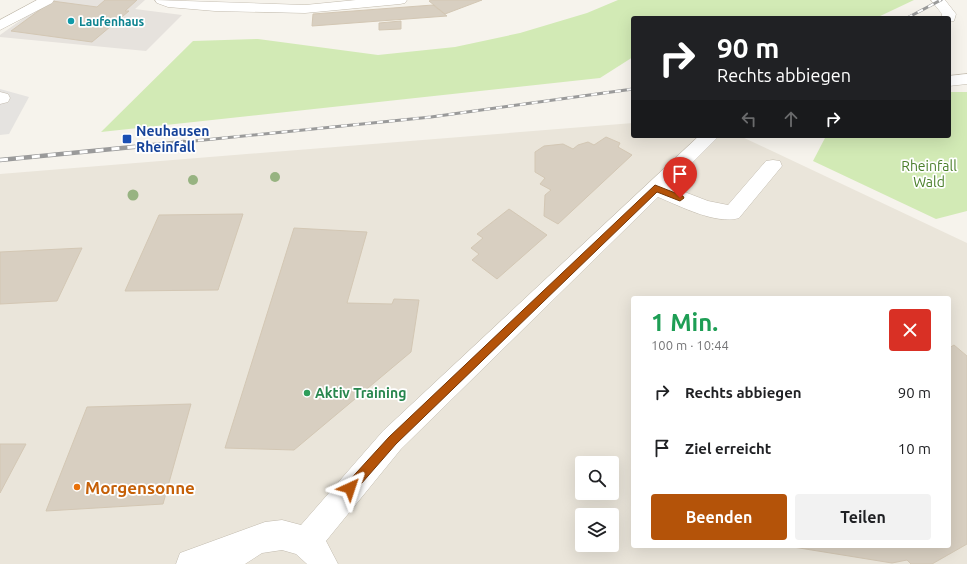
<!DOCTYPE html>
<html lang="de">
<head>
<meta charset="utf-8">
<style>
  :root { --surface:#fff; --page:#f2f2f2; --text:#202124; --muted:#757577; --accent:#b45309 }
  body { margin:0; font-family:Ubuntu,sans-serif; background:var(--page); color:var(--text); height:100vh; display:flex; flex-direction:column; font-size:15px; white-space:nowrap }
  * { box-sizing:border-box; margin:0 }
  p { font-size:13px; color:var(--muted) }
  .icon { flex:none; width:22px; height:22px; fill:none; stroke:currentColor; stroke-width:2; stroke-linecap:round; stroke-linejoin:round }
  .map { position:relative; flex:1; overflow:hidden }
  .side { position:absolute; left:631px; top:296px; width:320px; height:252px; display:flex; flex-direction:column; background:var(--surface); border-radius:4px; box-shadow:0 4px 16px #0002 }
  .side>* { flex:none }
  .banner { position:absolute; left:631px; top:16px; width:320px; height:122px; border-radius:4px; box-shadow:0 4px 16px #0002; background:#202124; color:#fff; overflow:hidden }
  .tools { position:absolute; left:575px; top:456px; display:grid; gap:8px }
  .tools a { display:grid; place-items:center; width:44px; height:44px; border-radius:4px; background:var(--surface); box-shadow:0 4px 16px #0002; font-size:20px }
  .pin { position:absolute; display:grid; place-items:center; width:34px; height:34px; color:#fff; margin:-41px -17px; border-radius:50% 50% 50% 0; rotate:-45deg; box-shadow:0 0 4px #0007 }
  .pin .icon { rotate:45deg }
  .me { position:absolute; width:44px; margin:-22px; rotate:42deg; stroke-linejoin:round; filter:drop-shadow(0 0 3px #0008) }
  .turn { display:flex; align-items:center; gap:14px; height:84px; padding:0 20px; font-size:18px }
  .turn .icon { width:52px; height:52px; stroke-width:2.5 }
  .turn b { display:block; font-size:28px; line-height:34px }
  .lanes { display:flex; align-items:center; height:38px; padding:0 20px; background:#0003; justify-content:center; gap:20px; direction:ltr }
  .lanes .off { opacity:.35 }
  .round { display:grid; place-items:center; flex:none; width:42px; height:42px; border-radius:4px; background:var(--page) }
  .head { display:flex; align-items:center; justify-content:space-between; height:68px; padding:0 20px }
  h1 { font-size:24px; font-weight:700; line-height:30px; color:#1e9e55 }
  .action { display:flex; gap:8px; margin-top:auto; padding:8px 20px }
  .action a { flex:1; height:46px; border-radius:4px; background:var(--accent); color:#fff; font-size:16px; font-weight:700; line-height:46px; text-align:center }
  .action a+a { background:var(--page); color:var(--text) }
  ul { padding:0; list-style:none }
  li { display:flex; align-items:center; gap:12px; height:56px; padding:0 20px }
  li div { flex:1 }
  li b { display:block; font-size:15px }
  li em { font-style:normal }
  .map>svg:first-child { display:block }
  .residential { fill:#eae5da; fill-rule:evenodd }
  .industrial { fill:#e6e2dd }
  .green { fill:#d2eab5 }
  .parking { fill:#e5e3e0 }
  .building { fill:#d8cfc1; stroke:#d3c7b4 }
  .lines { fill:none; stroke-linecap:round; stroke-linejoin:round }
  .minor-casing { stroke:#c2bbae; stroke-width:1 }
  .minor { fill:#fff; fill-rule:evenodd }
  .rail-far1-casing { stroke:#9a9a9a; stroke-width:3 }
  .rail-casing { stroke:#9a9a9a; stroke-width:4.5 }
  .rail-far1 { stroke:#fff; stroke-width:2; stroke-dasharray:6; stroke-linecap:butt }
  .rail { stroke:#fff; stroke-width:3; stroke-dasharray:8; stroke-linecap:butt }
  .tree { fill:#97b381 }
  .route { fill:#b45309; stroke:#753606 }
  .culture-dot { fill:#0f9aa8; stroke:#fff; stroke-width:1.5 }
  .transit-dot { fill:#1a4fb4; stroke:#fff; stroke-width:1.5 }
  .leisure-dot { fill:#2e9e5b; stroke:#fff; stroke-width:1.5 }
  .food-dot { fill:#e8710a; stroke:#fff; stroke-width:1.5 }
  .labels { text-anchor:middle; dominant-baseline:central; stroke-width:3.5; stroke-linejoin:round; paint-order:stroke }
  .far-culture-label { font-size:12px; font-weight:bold; fill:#0d838f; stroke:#fff; text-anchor:start }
  .transit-label { font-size:14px; font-weight:bold; fill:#164399; stroke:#fff; text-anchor:start }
  .park-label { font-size:14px; fill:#4a7f2a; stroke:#fff }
  .leisure-label { font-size:14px; font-weight:bold; fill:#27864d; stroke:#fff; text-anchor:start }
  .near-food-label { font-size:17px; font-weight:bold; fill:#c56008; stroke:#fff; text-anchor:start }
</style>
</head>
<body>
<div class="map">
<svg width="967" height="564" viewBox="0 0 967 564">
  <rect width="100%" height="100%" fill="#f6f3ec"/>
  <path class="residential" d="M633,123v13h107l227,107v321h-967v-390zM633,298h316v248h-316zM582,463h30v30h-30zM582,515h30v30h-30z"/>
  <path class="industrial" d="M49,0h96l-10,9 47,6 -36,36 -146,-14v-2z"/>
  <path class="green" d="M618,0h296l-38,18h-243v39l-33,21 -499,54 92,-91 65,-2 120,16 77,-8 65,-14 67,-20z
    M949,92h18v119l-31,8 -123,-58 13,-25h123z"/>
  <path class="parking" d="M0,89l29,8 -20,37 -9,1z"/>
  <path class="building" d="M105,0h32l-12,11h4l-37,31 -81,-11 41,-30 45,6z
    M431,0h51l-37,14 -16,-13z
    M433,5l14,11 -135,10 1,-12z
    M401,21v8l-22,1v-7z
    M606,137l14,6 -2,4 14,8 -74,69 -14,-8 1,-21 6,-5 -11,-6 5,-6 -10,-6v-20l9,-6 19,-2 10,5 5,-4 10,-3 6,3z
    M509,209l38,26 -50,44 -25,-19 7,-6 -8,-6 12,-10 -6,-4z
    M243,214l-25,76 -93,1 34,-76z
    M294,228l73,4 -20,71 45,1 2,-5 25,1 -8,52 -117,98 -69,-2z
    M82,248l-25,53 -57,3v-52z
    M954,345l13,11v188l-35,20h-21l-4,-4 -15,3 -105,-17h162v-198z
    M191,404l-28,100 -117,7 41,-104z
    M0,444h26l-26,49z"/>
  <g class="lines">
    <defs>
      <path id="minor" d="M37,0h17l-2,3 -52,27v-10z
        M155,0l150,5 51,-5h51l-2,3 -5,1 -95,9 -90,-2 -47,-4 -11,-4z
        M931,0h14l11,14 -2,7 -5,1v-4h-7v-4z
        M967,74v10l-18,2v-10z
        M0,92l8,2 2,4 -2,4 -8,2z
        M699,136h20l-50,50 39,15 20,4 38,-44 7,-1 7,1 2,5 -43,52c-23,7 -59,-12 -81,-21l-257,252 -75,92 12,23h-31l-11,-10 -14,-4 -20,3 -17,11h-69l4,-11 85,-31 17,-2 19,5 82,-94z"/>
    </defs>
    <use href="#minor" class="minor-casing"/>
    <use href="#minor" class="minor"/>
    <defs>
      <path id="rail-far1" d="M907,18l34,-18
        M174,143l257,-26 202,-28"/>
      <path id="rail" d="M0,160l184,-18"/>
    </defs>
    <use href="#rail-far1" class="rail-far1-casing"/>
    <use href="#rail" class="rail-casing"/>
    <use href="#rail-far1" class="rail-far1"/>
    <use href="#rail" class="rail"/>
  </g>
  <g class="tree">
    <circle cx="275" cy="177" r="5"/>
    <circle cx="193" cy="180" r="5"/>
    <circle cx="133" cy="195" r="5.5"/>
  </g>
  <path class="route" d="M655,185l28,11 1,2 -4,3 -23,-9 -261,252 -42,48 -4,2 -4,-2 -2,-4 2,-4 43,-47z"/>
  <circle class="culture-dot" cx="71" cy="21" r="4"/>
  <rect class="transit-dot" x="122" y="134" width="10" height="10" rx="2"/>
  <circle class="leisure-dot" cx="307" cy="393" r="4"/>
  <circle class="food-dot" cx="77" cy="487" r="4"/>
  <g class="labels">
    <g class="far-culture-label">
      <text x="79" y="21">Laufenhaus</text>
    </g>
    <g class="transit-label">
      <text x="136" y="131">Neuhausen<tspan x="136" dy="16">Rheinfall</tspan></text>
    </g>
    <g class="park-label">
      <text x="929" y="166">Rheinfall<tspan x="929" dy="16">Wald</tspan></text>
    </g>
    <g class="leisure-label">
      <text x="315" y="393">Aktiv Training</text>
    </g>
    <g class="near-food-label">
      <text x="85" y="487">Morgensonne</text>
    </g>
  </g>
</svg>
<div class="tools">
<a><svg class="icon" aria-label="search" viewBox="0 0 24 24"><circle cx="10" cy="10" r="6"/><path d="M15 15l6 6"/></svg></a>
<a><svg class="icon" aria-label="layers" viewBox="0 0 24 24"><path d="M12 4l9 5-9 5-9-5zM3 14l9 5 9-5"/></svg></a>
</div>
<div class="pin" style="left:680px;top:198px;background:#d93025"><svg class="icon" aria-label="arrive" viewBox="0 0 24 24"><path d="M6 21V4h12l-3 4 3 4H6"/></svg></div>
<svg class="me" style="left:350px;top:488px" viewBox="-20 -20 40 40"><path d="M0-17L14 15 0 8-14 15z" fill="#b45309" stroke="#fff" stroke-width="4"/></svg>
<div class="banner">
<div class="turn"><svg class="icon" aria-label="right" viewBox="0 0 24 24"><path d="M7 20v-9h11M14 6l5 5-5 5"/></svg><div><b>90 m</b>Rechts abbiegen</div></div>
<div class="lanes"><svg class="icon off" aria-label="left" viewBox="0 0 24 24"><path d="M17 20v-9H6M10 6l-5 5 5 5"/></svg><svg class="icon off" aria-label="ahead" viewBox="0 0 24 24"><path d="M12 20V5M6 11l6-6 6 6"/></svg><svg class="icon" aria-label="right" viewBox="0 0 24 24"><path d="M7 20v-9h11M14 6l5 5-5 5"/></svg></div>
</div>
<section class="side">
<div class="head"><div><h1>1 Min.</h1><p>100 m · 10:44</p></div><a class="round" style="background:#d93025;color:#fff"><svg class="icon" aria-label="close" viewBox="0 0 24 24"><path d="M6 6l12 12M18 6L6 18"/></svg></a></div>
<ul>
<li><svg class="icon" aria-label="right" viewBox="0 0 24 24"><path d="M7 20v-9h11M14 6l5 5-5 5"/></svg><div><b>Rechts abbiegen</b></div><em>90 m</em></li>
<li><svg class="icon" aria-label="arrive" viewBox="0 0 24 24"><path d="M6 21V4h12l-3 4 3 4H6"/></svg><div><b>Ziel erreicht</b></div><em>10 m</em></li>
</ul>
<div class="action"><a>Beenden</a><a>Teilen</a></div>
</section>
</div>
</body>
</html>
